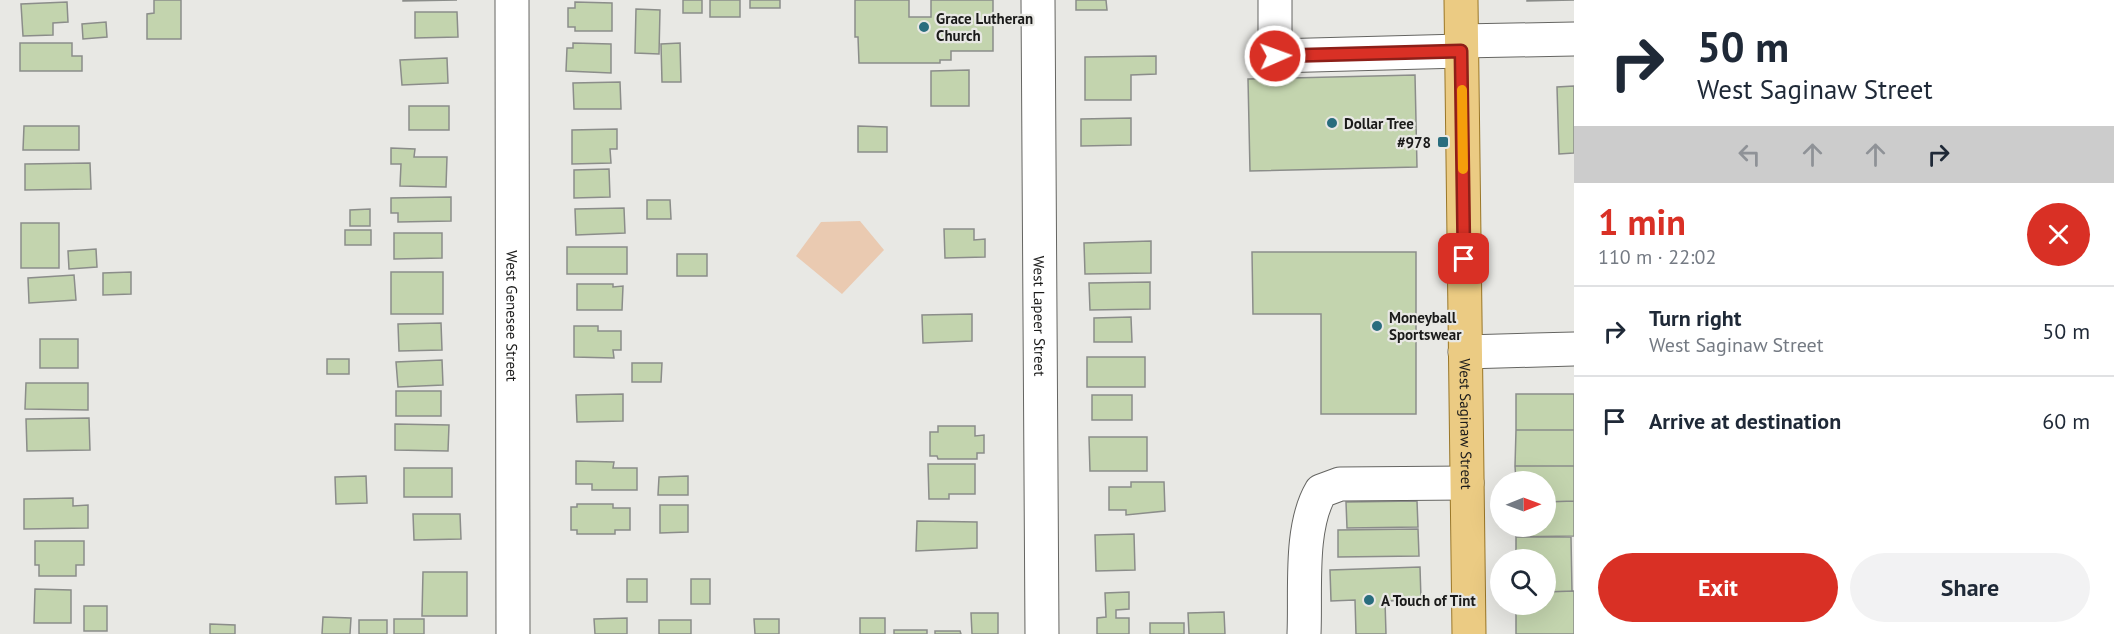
<!DOCTYPE html>
<html lang="en">
<head>
<meta charset="utf-8">
<style>
  :root { --surface:#fff; --page:#f2f2f3; --text:#1f2937; --muted:#747a83; --line:#e0e1e3; --accent:#d93025 }
  body { margin:0; font-family:"PT Sans",sans-serif; background:var(--page); color:var(--text); height:100vh; display:flex; flex-direction:column; font-size:22px; white-space:nowrap }
  * { box-sizing:border-box; margin:0 }
  p { font-size:20px; color:var(--muted) }
  .icon { flex:none; width:33px; height:33px; fill:none; stroke:currentColor; stroke-width:2; stroke-linecap:round; stroke-linejoin:round }
  .map { position:relative; flex:1; overflow:hidden }
  .side { display:flex; flex-direction:column; background:var(--surface); width:540px }
  .side>* { flex:none }
  .banner { background:#fff; color:var(--text); overflow:hidden }
  .needle { width:39px; rotate:89deg }
  .controls { position:absolute; left:1490px; top:471px; display:grid; gap:12px }
  .controls a { display:grid; place-items:center; width:66px; height:66px; border-radius:50%; background:var(--surface); box-shadow:0 6px 24px #0002; font-size:30px }
  .pin { position:absolute; display:grid; place-items:center; width:51px; height:51px; color:#fff; margin:-26px; border-radius:12px; box-shadow:0 3px 9px #0006 }
  .me { position:absolute; width:66px; margin:-33px; rotate:88deg; stroke-linejoin:round; filter:drop-shadow(0 0 4px #0008) }
  .turn { display:flex; align-items:center; gap:21px; height:126px; padding:0 24px; font-size:27px }
  .turn .icon { width:78px; height:78px; stroke-width:2.5 }
  .turn b { display:block; font-size:42px; line-height:51px }
  .lanes { display:flex; align-items:center; height:57px; padding:0 24px; background:#0003; justify-content:center; gap:30px; direction:ltr }
  .lanes .off { opacity:.35 }
  .round { display:grid; place-items:center; flex:none; width:63px; height:63px; border-radius:32px; background:var(--page) }
  .summary { display:flex; align-items:center; justify-content:space-between; height:102px; padding:0 24px }
  h1 { font-size:36px; font-weight:600; line-height:45px; color:var(--accent) }
  .button { display:flex; gap:12px; margin-top:auto; padding:12px 24px }
  .button a { flex:1; height:69px; border-radius:36px; background:var(--accent); color:#fff; font-size:24px; font-weight:600; line-height:69px; text-align:center }
  .button a+a { background:var(--page); color:var(--text) }
  ul { padding:0; list-style:none }
  li { display:flex; align-items:center; gap:18px; height:90px; padding:0 24px; border-top:2px solid var(--line) }
  li div { flex:1 }
  li b { display:block; font-size:22px }
  li em { font-style:normal }
  main { display:flex; flex:1; min-height:0 }
  .map>svg:first-child { display:block }
  .green { fill:#eacab1 }
  .building { fill:#c3d4ae; stroke:#8b8d8a; stroke-width:1.5 }
  .lines { fill:none; stroke-linecap:round; stroke-linejoin:round }
  .minor-casing { stroke:#656562; stroke-width:35 }
  .major-casing { stroke:#9a7728; stroke-width:35 }
  .minor { stroke:#fff; stroke-width:33 }
  .major { stroke:#ebcb83; stroke-width:33 }
  .route-casing { stroke:#8d1f18; stroke-width:15 }
  .route { stroke:#d93025; stroke-width:10 }
  .slow { stroke:#f59e0b; stroke-width:10 }
  .poi-dot { fill:#296d7e; stroke:#e8e8e4; stroke-width:2 }
  .labels { text-anchor:middle; dominant-baseline:central; stroke-width:4.5; stroke-linejoin:round; paint-order:stroke }
  .poi-label { font-size:15px; font-weight:bold; fill:#1b1b1a; stroke:#e8e8e4; text-anchor:start }
  .street-label { font-size:15px; fill:#1b1b1a; stroke:#e8e8e4 }
</style>
</head>
<body>
<main>
<div class="map">
<svg width="1574" height="634" viewBox="0 0 1574 634">
  <rect width="100%" height="100%" fill="#e8e8e4"/>
  <path class="green" d="M860,221l24,29 -42,44 -46,-38 25,-34z"/>
  <path class="building" d="M154,0h27v39h-34v-25l7,-1z
    M403,0h54l-54,1z
    M683,0h19v13h-19z
    M710,0h30v17h-30z
    M750,0h30v8h-30z
    M855,0h54v17h22v-17h62v51h-42v9h-11v3h-81l-1,-26h-3z
    M1076,0h30l1,10h-31z
    M1527,0h47l-47,1z
    M67,2l1,20 -15,1v12l-30,1 -2,-32z
    M575,2l37,1v28h-37v-4h-7v-19h7z
    M636,9l24,1 -1,44 -24,-1z
    M415,12h42l1,25 -43,1z
    M106,22l1,15 -24,2 -1,-15z
    M20,43h52v13h10v15h-62z
    M573,43l38,1v29l-45,-2 1,-23h6z
    M680,43l1,39h-19l-1,-38z
    M1156,56v18l-25,1v25h-46v-43z
    M447,58l1,25 -46,2 -2,-25z
    M969,70v36h-38v-35z
    M1415,75l2,92 -167,4 -2,-92z
    M620,82l1,27h-47l-1,-26z
    M1574,86v67l-15,1 -2,-67z
    M409,106h40v24h-40z
    M1131,118v27l-50,1v-27z
    M24,126h55v24h-56z
    M858,126l29,1v25h-29z
    M617,129v20h-7l1,14 -39,1v-34z
    M391,148l24,1 -1,8h33l-1,30 -46,-1 1,-22h-10z
    M90,163l1,26 -66,1v-26z
    M609,169l1,28 -36,1v-28z
    M451,197v24l-53,1v-9h-7v-15z
    M647,200h23l1,19h-24z
    M624,208l1,25 -49,2 -1,-26z
    M370,209v17h-20v-16z
    M21,223h38v45h-38z
    M944,229h30v11l11,-1v18l-40,1z
    M345,230h26v15h-26z
    M394,233h48v25l-48,1z
    M1151,241v32l-66,1 -1,-31z
    M567,247h60v27h-60z
    M96,249l1,18 -28,2 -1,-18z
    M1252,252h164v162h-95v-100h-68z
    M677,254h30v22h-30z
    M131,272v22l-28,1v-22z
    M391,272h52v42h-52z
    M74,275l2,25 -47,3 -1,-25z
    M1150,282v27l-60,1 -1,-27z
    M577,284h36v3l10,-1 -1,24h-45z
    M972,314v27l-49,2 -1,-28z
    M1131,317l1,25h-38v-24z
    M441,323l1,27 -43,1 -1,-27z
    M574,326h24v5h23v19h-8l1,8 -40,-1z
    M40,339h38v29h-38z
    M1087,357h58v30h-58z
    M327,359h22v15h-22z
    M442,360l1,25 -45,2 -2,-25z
    M632,363h30l-1,19h-29z
    M26,383h62v27l-63,-1z
    M396,391h45v25h-45z
    M623,394v27l-46,1 -1,-27z
    M1516,394h58v36h-58z
    M1092,395h40v25h-40z
    M89,418l1,32 -63,1 -1,-32z
    M395,424l54,1 -1,26 -53,-1z
    M938,426h37v10l9,-1v18h-7v6h-39l-1,-3h-7v-24h8z
    M1516,430h58v36h-59z
    M1089,437h58v34h-57z
    M576,461l38,1 -1,6h24v22h-45v-6h-16z
    M928,464h47v30h-26v5h-20z
    M1515,466h59v35l-29,1v-20h-29z
    M404,468h48v29h-48z
    M366,476l1,27 -31,1 -1,-27z
    M688,476v19h-30l1,-18z
    M1131,482h33l1,29 -39,4v-5h-17v-23h22z
    M73,498v8l15,-1v23l-64,1v-30z
    M1417,501l1,26 -71,1 -1,-26z
    M1574,501v35l-58,1v-11h29v-24z
    M577,504h36v4h17v22h-15v4h-38v-4h-6v-23h6z
    M660,505h28v27l-28,1z
    M413,514h47l1,25 -47,1z
    M917,521l60,1v26l-61,3z
    M1418,529l1,27 -81,1v-27z
    M1134,534l1,36 -39,1 -1,-36z
    M1516,537h55l1,54 -27,1v-32h-29z
    M35,541h49v24h-8v11h-37v-11h-4z
    M1420,567l1,33 -36,1 1,33h-30l-1,-34 -24,1 -1,-31z
    M423,572h44v44h-45z
    M627,579h20v23h-20z
    M691,579h19v25h-19z
    M35,589l36,1v33h-37z
    M1574,591v43h-58v-30h29v-12z
    M1129,592v17l-13,1v8h13v16h-32v-16l9,-1 -1,-24z
    M84,606h23v25h-23z
    M1224,612l1,22h-36l-1,-21z
    M971,613h27v21h-26z
    M323,617l28,1 -1,16h-28z
    M627,618v16h-32l-1,-15z
    M860,618h25v16h-25z
    M394,619h30v15h-30z
    M754,619h25v15h-24z
    M359,620h28v14h-28z
    M659,620h32v14h-32z
    M1150,623h34v11h-34z
    M210,624l25,1v9h-25z
    M894,630h33v4h-33z
    M935,631h25l1,3h-26z"/>
  <g class="lines">
    <defs>
      <g id="minor">
        <path id="s1" d="M512,0l1,634"/>
        <path id="s2" d="M1038,0l4,634"/>
        <path d="M1275,0v56l186,-5"/>
        <path d="M1461,41l113,-2"/>
        <path d="M1465,352l109,-3"/>
        <path d="M1304,634c2,-43 -5,-106 17,-143l19,-7 127,-1"/>
      </g>
      <g id="major">
        <path id="s3" d="M1461,0l8,634"/>
      </g>
    </defs>
    <use href="#minor" class="minor-casing"/>
    <use href="#major" class="major-casing"/>
    <use href="#minor" class="minor"/>
    <use href="#major" class="major"/>
  </g>
  <g class="lines">
    <defs>
      <path id="route" d="M1275,56l186,-5 3,208"/>
    </defs>
    <use href="#route" class="route-casing"/>
    <use href="#route" class="route"/>
    <path class="slow" d="M1462,90l1,79"/>
  </g>
  <g class="poi-dot">
    <circle cx="924" cy="27" r="6"/>
    <circle cx="1332" cy="123" r="6"/>
    <rect x="1437" y="136" width="12" height="12" rx="3"/>
    <circle cx="1377" cy="326" r="6"/>
    <circle cx="1369" cy="600" r="6"/>
  </g>
  <g class="labels">
    <g class="poi-label">
      <text x="936" y="18">Grace Lutheran<tspan x="936" dy="17">Church</tspan></text>
      <text x="1344" y="123">Dollar Tree</text>
      <text x="1431" y="142" text-anchor="end">#978</text>
      <text x="1389" y="317">Moneyball<tspan x="1389" dy="17">Sportswear</tspan></text>
      <text x="1381" y="600">A Touch of Tint</text>
    </g>
    <g class="street-label">
      <text stroke="none"><textPath href="#s1" startOffset="316">West Genesee Street</textPath></text>
      <text stroke="none"><textPath href="#s2" startOffset="316">West Lapeer Street</textPath></text>
      <text stroke="none"><textPath href="#s3" startOffset="424">West Saginaw Street</textPath></text>
    </g>
  </g>
</svg>
<div class="controls">
<a><svg class="needle" viewBox="-14 -14 28 28"><path d="M0-13l5 13h-10z" fill="#e53935"/><path d="M0 13l5-13h-10z" fill="#747a83"/></svg></a>
<a><svg class="icon" aria-label="search" viewBox="0 0 24 24"><circle cx="10" cy="10" r="6"/><path d="M15 15l6 6"/></svg></a>
</div>
<div class="pin" style="left:1464px;top:259px;background:#d93025"><svg class="icon" aria-label="arrive" viewBox="0 0 24 24"><path d="M6 21V4h12l-3 4 3 4H6"/></svg></div>
<svg class="me" style="left:1275px;top:56px" viewBox="-20 -20 40 40"><circle r="17" fill="#d93025" stroke="#fff" stroke-width="3"/><path d="M0-11L8 9 0 5-8 9z" fill="#fff"/></svg>
</div>
<section class="side">
<div class="banner">
<div class="turn"><svg class="icon" aria-label="right" viewBox="0 0 24 24"><path d="M7 20v-9h11M14 6l5 5-5 5"/></svg><div><b>50 m</b>West Saginaw Street</div></div>
<div class="lanes"><svg class="icon off" aria-label="left" viewBox="0 0 24 24"><path d="M17 20v-9H6M10 6l-5 5 5 5"/></svg><svg class="icon off" aria-label="ahead" viewBox="0 0 24 24"><path d="M12 20V5M6 11l6-6 6 6"/></svg><svg class="icon off" aria-label="ahead" viewBox="0 0 24 24"><path d="M12 20V5M6 11l6-6 6 6"/></svg><svg class="icon" aria-label="right" viewBox="0 0 24 24"><path d="M7 20v-9h11M14 6l5 5-5 5"/></svg></div>
</div>
<div class="summary"><div><h1>1 min</h1><p>110 m · 22:02</p></div><a class="round" style="background:#d93025;color:#fff"><svg class="icon" aria-label="close" viewBox="0 0 24 24"><path d="M6 6l12 12M18 6L6 18"/></svg></a></div>
<ul>
<li><svg class="icon" aria-label="right" viewBox="0 0 24 24"><path d="M7 20v-9h11M14 6l5 5-5 5"/></svg><div><b>Turn right</b><p>West Saginaw Street</p></div><em>50 m</em></li>
<li><svg class="icon" aria-label="arrive" viewBox="0 0 24 24"><path d="M6 21V4h12l-3 4 3 4H6"/></svg><div><b>Arrive at destination</b></div><em>60 m</em></li>
</ul>
<div class="button"><a>Exit</a><a>Share</a></div>
</section>
</main>
</body>
</html>
